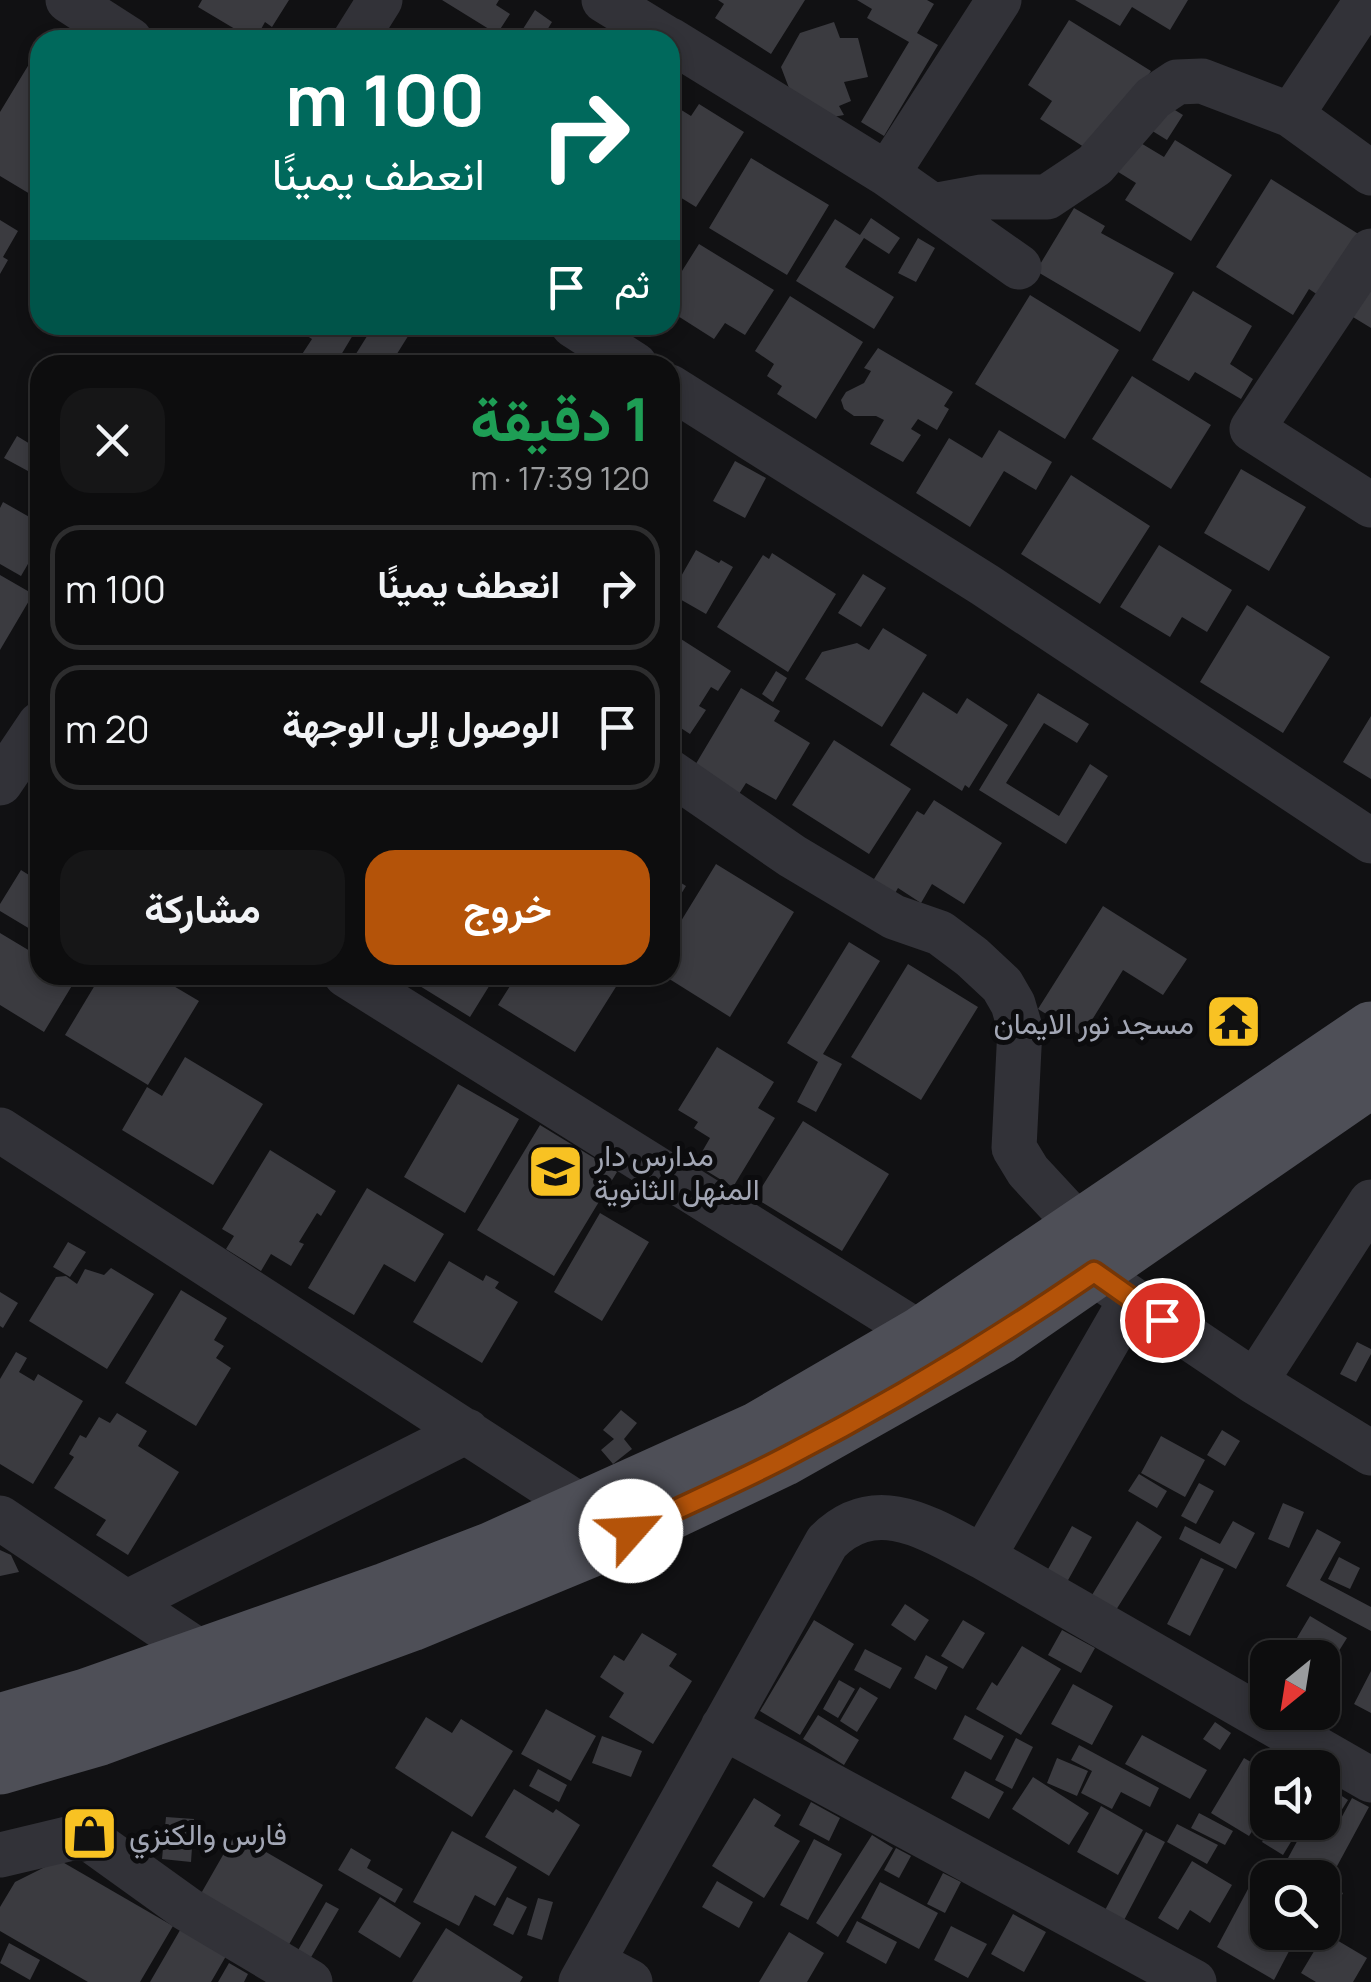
<!DOCTYPE html>
<html lang="ar">
<head>
<meta charset="utf-8">
<style>
  :root { --surface:#0d0d0e; --page:#161617; --text:#f1f3f6; --muted:#9a9c9e; --line:#2d2d2e; --accent:#b45309 }
  body { margin:0; font-family:Manrope,Vazirmatn,sans-serif; background:var(--page); color:var(--text); direction:rtl; height:100vh; display:flex; flex-direction:column; font-size:38px; white-space:nowrap }
  * { box-sizing:border-box; margin:0 }
  p { font-size:32px; color:var(--muted) }
  .icon { flex:none; width:55px; height:55px; fill:none; stroke:currentColor; stroke-width:2; stroke-linecap:round; stroke-linejoin:round }
  .map { position:relative; flex:1; overflow:hidden; direction:ltr }
  .drawer { position:absolute; left:30px; top:355px; width:650px; height:630px; display:flex; flex-direction:column; background:var(--surface); border-radius:30px; box-shadow:0 5px 15px #0003,0 0 0 2px var(--line); direction:rtl }
  .drawer>* { flex:none }
  .guide { position:absolute; left:30px; top:30px; width:650px; height:305px; border-radius:30px; box-shadow:0 5px 15px #0003,0 0 0 2px var(--line); direction:rtl; background:#00695c; color:#fff; overflow:hidden }
  .needle { width:65px; rotate:210deg }
  .buttons { position:absolute; left:1250px; top:1640px; display:grid; gap:20px }
  .buttons a { display:grid; place-items:center; width:90px; height:90px; border-radius:20px; background:var(--surface); box-shadow:0 5px 15px #0003,0 0 0 2px var(--line); font-size:50px }
  .pin { position:absolute; display:grid; place-items:center; width:85px; height:85px; color:#fff; margin:-42px; border:5px solid #fff; border-radius:50%; box-shadow:0 2px 10px #0007 }
  .me { position:absolute; width:110px; margin:-55px; rotate:64deg; stroke-linejoin:round; filter:drop-shadow(0 0 8px #0008) }
  .turn { display:flex; align-items:center; gap:35px; height:210px; padding:0 30px; font-size:45px }
  .turn .icon { width:130px; height:130px; stroke-width:2.5 }
  .turn b { display:block; font-size:70px; line-height:85px }
  .then { display:flex; align-items:center; height:95px; padding:0 30px; background:#0003; gap:20px; font-size:38px }
  .round { display:grid; place-items:center; flex:none; width:105px; height:105px; border-radius:30px; background:var(--page) }
  .overview { display:flex; align-items:center; justify-content:space-between; height:170px; padding:0 30px }
  h1 { font-size:60px; font-weight:700; line-height:75px; color:#1e9e55 }
  .primary-button { display:flex; gap:20px; margin-top:auto; padding:20px 30px }
  .primary-button a { flex:1; height:115px; border-radius:30px; background:var(--accent); color:#fff; font-size:40px; font-weight:700; line-height:115px; text-align:center }
  .primary-button a+a { background:var(--page); color:var(--text) }
  ul { padding:0; list-style:none }
  li { display:flex; align-items:center; gap:30px; height:125px; margin:0 20px 15px; padding:0 10px; border:5px solid var(--line); border-radius:30px }
  li div { flex:1 }
  li b { display:block; font-size:38px }
  li em { font-style:normal }
  .map>svg:first-child { display:block }
  .building { fill:#3b3b40 }
  .lines { fill:none; stroke-linecap:round; stroke-linejoin:round }
  .minor { stroke:#323238; stroke-width:45 }
  .major { stroke:#4e4f57; stroke-width:55 }
  .route-casing { stroke:#753606; stroke-width:25 }
  .route { stroke:#b45309; stroke-width:18 }
  .labels { text-anchor:middle; dominant-baseline:central; stroke-width:10; stroke-linejoin:round; paint-order:stroke }
  .poi-label { font-size:30px; fill:#a2a6b4; stroke:#0c0c0e; text-anchor:start }
</style>
</head>
<body>
<div class="map">
<svg width="1371" height="1982" viewBox="0 0 1371 1982">
  <rect width="100%" height="100%" fill="#111113"/>
  <path class="building" d="M202,0h87l-17,27 -7,-5 -10,18h-20l5,-8 -42,-25z
    M442,0h57l-3,5 14,9 -13,20z
    M718,0h87l-34,54 -56,-36 9,-14z
    M857,0h70l7,4 -17,29 21,12 -54,91 -23,-14 48,-80 -42,-24 5,-9z
    M1075,0h113l-18,30 -38,-23 -12,19z
    M535,10l17,12 -11,18h-25z
    M1069,20l82,51 -53,85 -58,-37 12,-18 -24,-16z
    M834,22l6,16h18l10,39 -24,5 7,19 -12,5 5,9 -33,6 -14,-12 -16,-42 19,-34z
    M40,46v154l-40,-24v-64z
    M1157,99l26,16 -16,25 -26,-16z
    M670,103l21,13 8,-12 45,28 -48,75 -26,-16z
    M1134,139l30,18 11,-17 57,35 -41,66 -66,-41 11,-17 -21,-13z
    M751,158l78,47 -42,70 -78,-47z
    M1271,179l89,56 -39,62 -12,-8 -16,26 -77,-48z
    M1074,208l31,18 -4,7 73,40 -34,59 -104,-61z
    M871,218l29,20 -11,16 -25,-16 -19,29 49,30 -20,32 -78,-48 39,-62 25,16z
    M0,220l18,11 -15,26 5,3 -8,14z
    M918,238l17,10 -19,34 -18,-9z
    M699,244l75,46 -29,45 -20,-12 -11,16 -44,-28v-21z
    M1371,277v51l-23,-14z
    M1193,291l59,35 -22,38 23,15 -12,20 -46,-27 -6,9 -37,-21z
    M1030,295l89,55 -54,89 -90,-55z
    M790,296l73,46 -47,77 -39,-25 5,-8 -15,-10 7,-12 -19,-13z
    M289,325h70l-24,40h-40l17,-26z
    M374,325h41l-25,40h-41z
    M878,348l75,44 -9,14 5,3 -12,21 -19,-11 -7,10 10,6 -18,27 -33,-18 14,-24 -8,-4h-22l-10,-7 -3,-9 5,-8 18,-9 7,-12 -7,-3z
    M1132,376l79,49 -40,64 -79,-50z
    M999,430l53,32 -16,28 -32,-19 -34,56 -54,-34 33,-55 33,20z
    M17,436l23,14 -1,27 -35,-19z
    M735,461l31,17 -21,40 -32,-17z
    M1241,469l65,38 -37,64 -65,-38z
    M1071,475l79,51 -50,78 -79,-50z
    M3,502l37,21v38l-8,-4 -11,19 -21,-12v-56z
    M1159,545l73,45 -25,42 -25,-15 -12,20 -50,-30z
    M696,550l23,13 2,-3 12,7 -27,47 -35,-20z
    M772,553l64,41 -48,78 -71,-45 46,-72 6,4z
    M863,574l23,14 -25,39 -23,-14z
    M0,575l33,19 -33,56z
    M1247,605l83,52 -47,76 -83,-51z
    M883,628l44,27 -45,72 -77,-48 17,-27 35,-9 12,7z
    M670,632l61,39 -13,20 -7,-4 -12,19 7,4 -16,24 -20,-13z
    M776,671l11,7 -14,24 -11,-8z
    M741,688l39,23 -6,10 36,22 -34,57 -30,-17 -7,11 -45,-27z
    M923,692l34,22 10,-16 41,27 -39,63 -4,-3 -3,6 -72,-46z
    M1038,693l51,31 -12,19 -33,-20 -38,60 53,33 31,-52 18,12 -42,68 -87,-54z
    M1371,716v63l-28,-17z
    M834,740l77,49 -42,65 -77,-49z
    M934,800l68,43 -38,61 -32,-20 -11,19 -23,-15 -9,16 -22,-14 50,-79 7,4z
    M716,864l78,48 -64,105 -67,-42h7v-36z
    M21,870l19,12v53l-40,-24v-7z
    M670,876l16,10 -16,26z
    M1103,906l84,53 -24,36 -40,-25 -41,66 -44,-27z
    M0,933l40,24v18h29l7,4 -32,53 -44,-27z
    M849,942l31,19 -57,93 19,10 -26,48 -19,-10 21,-40 -31,-19z
    M908,964l70,43 -57,93 -70,-43z
    M101,975h54l44,26 -51,84 -83,-50z
    M402,975h94l-26,42z
    M517,975h92l10,7 -44,70 -77,-47z
    M717,1047l57,35 -16,26 17,10 -42,69 -38,-23 15,-26 -16,-10 4,-6 -20,-12z
    M185,1057l78,47 -50,81 -91,-55 25,-43 15,9z
    M458,1084l61,35 -54,94 -61,-36z
    M803,1121l86,53 -47,77 -87,-53z
    M540,1125l77,47 -63,104 -77,-46z
    M270,1150l66,41 -15,25 -4,-3 -18,29 5,2 -13,22 -20,-12 -10,17 -35,-22 8,-13 -12,-7z
    M367,1188l77,46 -29,48 -31,-18 -30,51 -46,-27z
    M600,1213l49,29 -47,79 -48,-29z
    M68,1242l18,10 -16,25 -17,-10z
    M449,1261l34,20 3,-6 13,7 -4,6 23,14 -36,61 -69,-41z
    M111,1268l43,26 -47,75 -78,-48 27,-44 10,-1 11,8 8,-15 19,6z
    M181,1290l46,28 -13,22 10,6 -8,12 15,10 -35,58 -71,-43z
    M0,1292l18,11 -15,25 -3,-2z
    M1357,1342l14,7v5l-15,28 -16,-8z
    M16,1352l11,6 -8,14 15,9 4,-7 45,27 -50,83 -33,-20v-85z
    M621,1410l16,13 -13,16 8,10 -19,15 -12,-14 13,-11 -11,-9z
    M117,1413l30,18 -9,15 41,26 -51,83 -32,-20 10,-15 -52,-32 20,-31 -5,-3 11,-19 6,3 13,-21 11,6z
    M1222,1430l18,11 -15,25 -18,-11z
    M1161,1436l44,24 -20,37 -44,-24z
    M1139,1474l28,17 -10,17 -29,-17z
    M1199,1483l15,8 -18,33 -15,-8z
    M1283,1503l21,9 -15,36 -21,-9z
    M1137,1521l25,16 -46,73 -24,-15z
    M1233,1521l22,12 -19,36 -57,-30 6,-13 35,18z
    M1072,1526l20,11 -25,45 -20,-11z
    M1317,1529l24,13 -21,38 51,27v24l-85,-45z
    M0,1550l11,5 8,17 -19,4z
    M1339,1557l21,11 -10,21 -22,-10z
    M1201,1558l23,11 -34,67 -23,-12z
    M905,1604l24,16 -14,21 -24,-16z
    M1310,1616l37,22 -25,40v-20h-37z
    M814,1620l40,24 -54,91 -40,-24z
    M963,1620l22,13 -22,36 -22,-13z
    M1062,1630l33,18 -14,25 -33,-18z
    M642,1633l35,21 -8,12 23,15 -39,63 -44,-27 15,-24 -24,-16 14,-22 10,6z
    M1022,1646l39,23 -40,66 -45,-26 16,-27 5,4z
    M865,1649l37,19 -12,21 -36,-19z
    M926,1655l22,12 -12,23 -22,-12z
    M1371,1671v42l-17,-9z
    M839,1680l16,9 -17,29 -15,-9z
    M1073,1684l40,22 -21,39 -41,-21z
    M860,1687l18,11 -21,34 -17,-11z
    M546,1709l50,27 -25,45 -50,-27z
    M818,1715l41,25 -15,25 -41,-26z
    M965,1715l39,21 -13,24 -38,-21z
    M426,1717l26,16 9,-14 52,32 -41,66 -77,-49z
    M1215,1722l16,11 -11,17 -17,-11z
    M1142,1735l65,35 -17,29 -65,-35z
    M602,1736l40,15 -11,26 -39,-14z
    M1016,1738l17,9 -21,42 -17,-9z
    M1079,1745l80,43 -9,19 -29,-15 -9,17 -31,-16 11,-22 -21,-11z
    M1057,1758l31,13 -11,25 -30,-13z
    M1244,1758l24,14v35l-19,29 -38,-23z
    M538,1769l29,16 -8,17 -30,-16z
    M965,1771l39,21 -15,27 -38,-21z
    M1033,1777l56,36 -20,32 -57,-36z
    M1328,1787l20,13 -21,33 -15,-11h10v-26z
    M514,1789l39,24 3,-4 24,16 -31,51 -64,-39z
    M754,1798l27,17 -7,11 26,15 -36,57 -52,-32z
    M1352,1798l17,9 -40,74 -41,-23 19,-35 24,14z
    M811,1802l29,16 -11,23 -30,-16z
    M1101,1806l42,24 -25,45 -41,-23z
    M1199,1813l34,18 -8,14 -34,-17z
    M166,1817l28,2 -3,43 -29,-3z
    M1274,1822h29l-20,33 -21,-13z
    M1177,1824l41,21 -11,19 -40,-22z
    M452,1831l65,36 -22,39 -20,-11 -16,31 -46,-24z
    M1146,1832l19,10 -43,82 -19,-10z
    M235,1834l88,51 -36,63 -88,-51z
    M872,1835l21,13 -55,89 -22,-14z
    M814,1839l28,15 -34,66 -28,-15z
    M351,1848l20,12 -4,8 36,21 -8,14 -57,-33z
    M896,1848l15,8 -12,22 -15,-8z
    M59,1860l114,66 -33,56h-52l-88,-51v-24l15,-25z
    M1192,1861l40,24 -22,38 -20,-13 -12,20 -20,-12z
    M943,1873l18,9 -16,31 -18,-9z
    M1256,1874l12,6v52h31l-25,48 -57,-33z
    M717,1881l36,21 -14,26 -37,-21z
    M880,1882l58,31 -19,36 -58,-31z
    M1322,1882l21,11 -9,18 -12,-6z
    M380,1897l41,26 -21,35 -42,-26z
    M507,1897l20,10 -14,28 -20,-10z
    M538,1898l15,4 -11,38 -15,-5z
    M326,1902l13,7 -29,50 -13,-7z
    M1013,1914l33,18 -22,40 -33,-18z
    M857,1921l40,21 -11,22 -40,-22z
    M183,1925l46,26 -18,31h-61z
    M951,1926l36,18 -19,34 -34,-18z
    M446,1928l77,49 -3,5h-108z
    M789,1932l35,21 -17,29h-48z
    M1325,1933l42,25 -14,24h-37l-15,-9z
    M9,1943l31,17 -10,20 -30,-17z
    M229,1963l19,11 -4,8h-26z"/>
  <g class="lines">
    <path class="minor" d="M68,0l62,40
      M604,0l65,40
      M355,40l25,-40
      M670,40l217,134 132,93
      M1291,115l76,-115
      M887,174l112,-174
      M933,206l49,-9h65l48,-32 58,-67 24,-16 25,-1 89,34 80,58
      M1371,251l-119,178 119,76
      M573,325l62,40
      M670,387l315,198 386,256
      M670,772l122,84 102,61 46,16 32,24 30,28 11,19 7,24 -6,120 14,23 51,55
      M0,783l40,-59
      M346,975l575,359
      M0,1130l585,379
      M1108,1283l147,99 116,71
      M1131,1300l-148,257 388,223
      M1255,1382l116,-180
      M0,1518l204,137
      M128,1602l339,-171
      M723,1727l471,255
      M0,1855l76,-18 15,3 96,69 123,73
      M592,1962l38,20
      M581,1982l246,-440c50,-50 104,-12 156,15"/>
    <path class="major" d="M0,1721l86,-25 300,-106 104,-40 268,-121 163,-95 450,-305
      M0,1767l100,-29 311,-114 191,-79 181,-86 216,-122 372,-257"/>
  </g>
  <g class="lines">
    <defs>
      <path id="route" d="M631,1531c51,-25 103,-47 153,-73 107,-55 211,-118 310,-186l68,48"/>
    </defs>
    <use href="#route" class="route-casing"/>
    <use href="#route" class="route"/>
  </g>
  <defs>
    <symbol id="temple-square" viewBox="-11 -11 22 22"><rect x="-9" y="-9" width="18" height="18" rx="4" fill="#f8c223" stroke="#0c0c0e"/><path d="M0-6L5-2H3V0L6.5 2.5H4V6H1.5V3h-3V6H-4V2.5H-6.5L-3 0V-2H-5Z" fill="#111"/></symbol>
    <symbol id="school-square" viewBox="-11 -11 22 22"><rect x="-9" y="-9" width="18" height="18" rx="4" fill="#f8c223" stroke="#0c0c0e"/><path d="M0-5L7-2L0 1L-7-2ZM-4 1L0 2.5L4 1V4Q0 6-4 4Z" fill="#111"/></symbol>
    <symbol id="shop-square" viewBox="-11 -11 22 22"><rect x="-9" y="-9" width="18" height="18" rx="4" fill="#f8c223" stroke="#0c0c0e"/><path d="M-5-2.5h2.3a2.7 3.5 0 0 1 5.4 0H5L5.5 6h-11ZM-1.5-2.5h3a1.5 2.3 0 0 0-3 0Z" fill="#111"/></symbol>
  </defs>
  <g fill-rule="evenodd">
    <use href="#temple-square" x="1202" y="990" width="63" height="63"/>
    <use href="#school-square" x="524" y="1140" width="63" height="63"/>
    <use href="#shop-square" x="58" y="1802" width="63" height="63"/>
  </g>
  <g class="labels">
    <g class="poi-label">
      <text x="1194" y="1022" text-anchor="end">مسجد نور الايمان</text>
      <text x="594" y="1154">مدارس دار<tspan x="594" dy="34">المنهل الثانوية</tspan></text>
      <text x="129" y="1833">فارس والكنزي</text>
    </g>
  </g>
</svg>
<div class="buttons">
<a><svg class="needle" viewBox="-14 -14 28 28"><path d="M0-13l5 13h-10z" fill="#e53935"/><path d="M0 13l5-13h-10z" fill="#9a9c9e"/></svg></a>
<a><svg class="icon" aria-label="sound" viewBox="0 0 24 24"><path d="M4 9h4l5-4v14l-5-4H4zM17 9q2 3 0 6"/></svg></a>
<a><svg class="icon" aria-label="search" viewBox="0 0 24 24"><circle cx="10" cy="10" r="6"/><path d="M15 15l6 6"/></svg></a>
</div>
<div class="pin" style="left:1162px;top:1320px;background:#d93025"><svg class="icon" aria-label="arrive" viewBox="0 0 24 24"><path d="M6 21V4h12l-3 4 3 4H6"/></svg></div>
<svg class="me" style="left:631px;top:1531px" viewBox="-20 -20 40 40"><circle r="19" fill="#fff"/><path d="M0-13L10 11 0 6-10 11z" fill="#b45309"/></svg>
<div class="guide">
<div class="turn"><svg class="icon" aria-label="right" viewBox="0 0 24 24"><path d="M7 20v-9h11M14 6l5 5-5 5"/></svg><div><b>100 m</b>انعطف يمينًا</div></div>
<div class="then">ثم<svg class="icon" aria-label="arrive" viewBox="0 0 24 24"><path d="M6 21V4h12l-3 4 3 4H6"/></svg></div>
</div>
<section class="drawer">
<div class="overview"><div><h1>1 دقيقة</h1><p>120 m · 17:39</p></div><a class="round"><svg class="icon" aria-label="close" viewBox="0 0 24 24"><path d="M6 6l12 12M18 6L6 18"/></svg></a></div>
<ul>
<li><svg class="icon" aria-label="right" viewBox="0 0 24 24"><path d="M7 20v-9h11M14 6l5 5-5 5"/></svg><div><b>انعطف يمينًا</b></div><em>100 m</em></li>
<li><svg class="icon" aria-label="arrive" viewBox="0 0 24 24"><path d="M6 21V4h12l-3 4 3 4H6"/></svg><div><b>الوصول إلى الوجهة</b></div><em>20 m</em></li>
</ul>
<div class="primary-button"><a>خروج</a><a>مشاركة</a></div>
</section>
</div>
</body>
</html>
